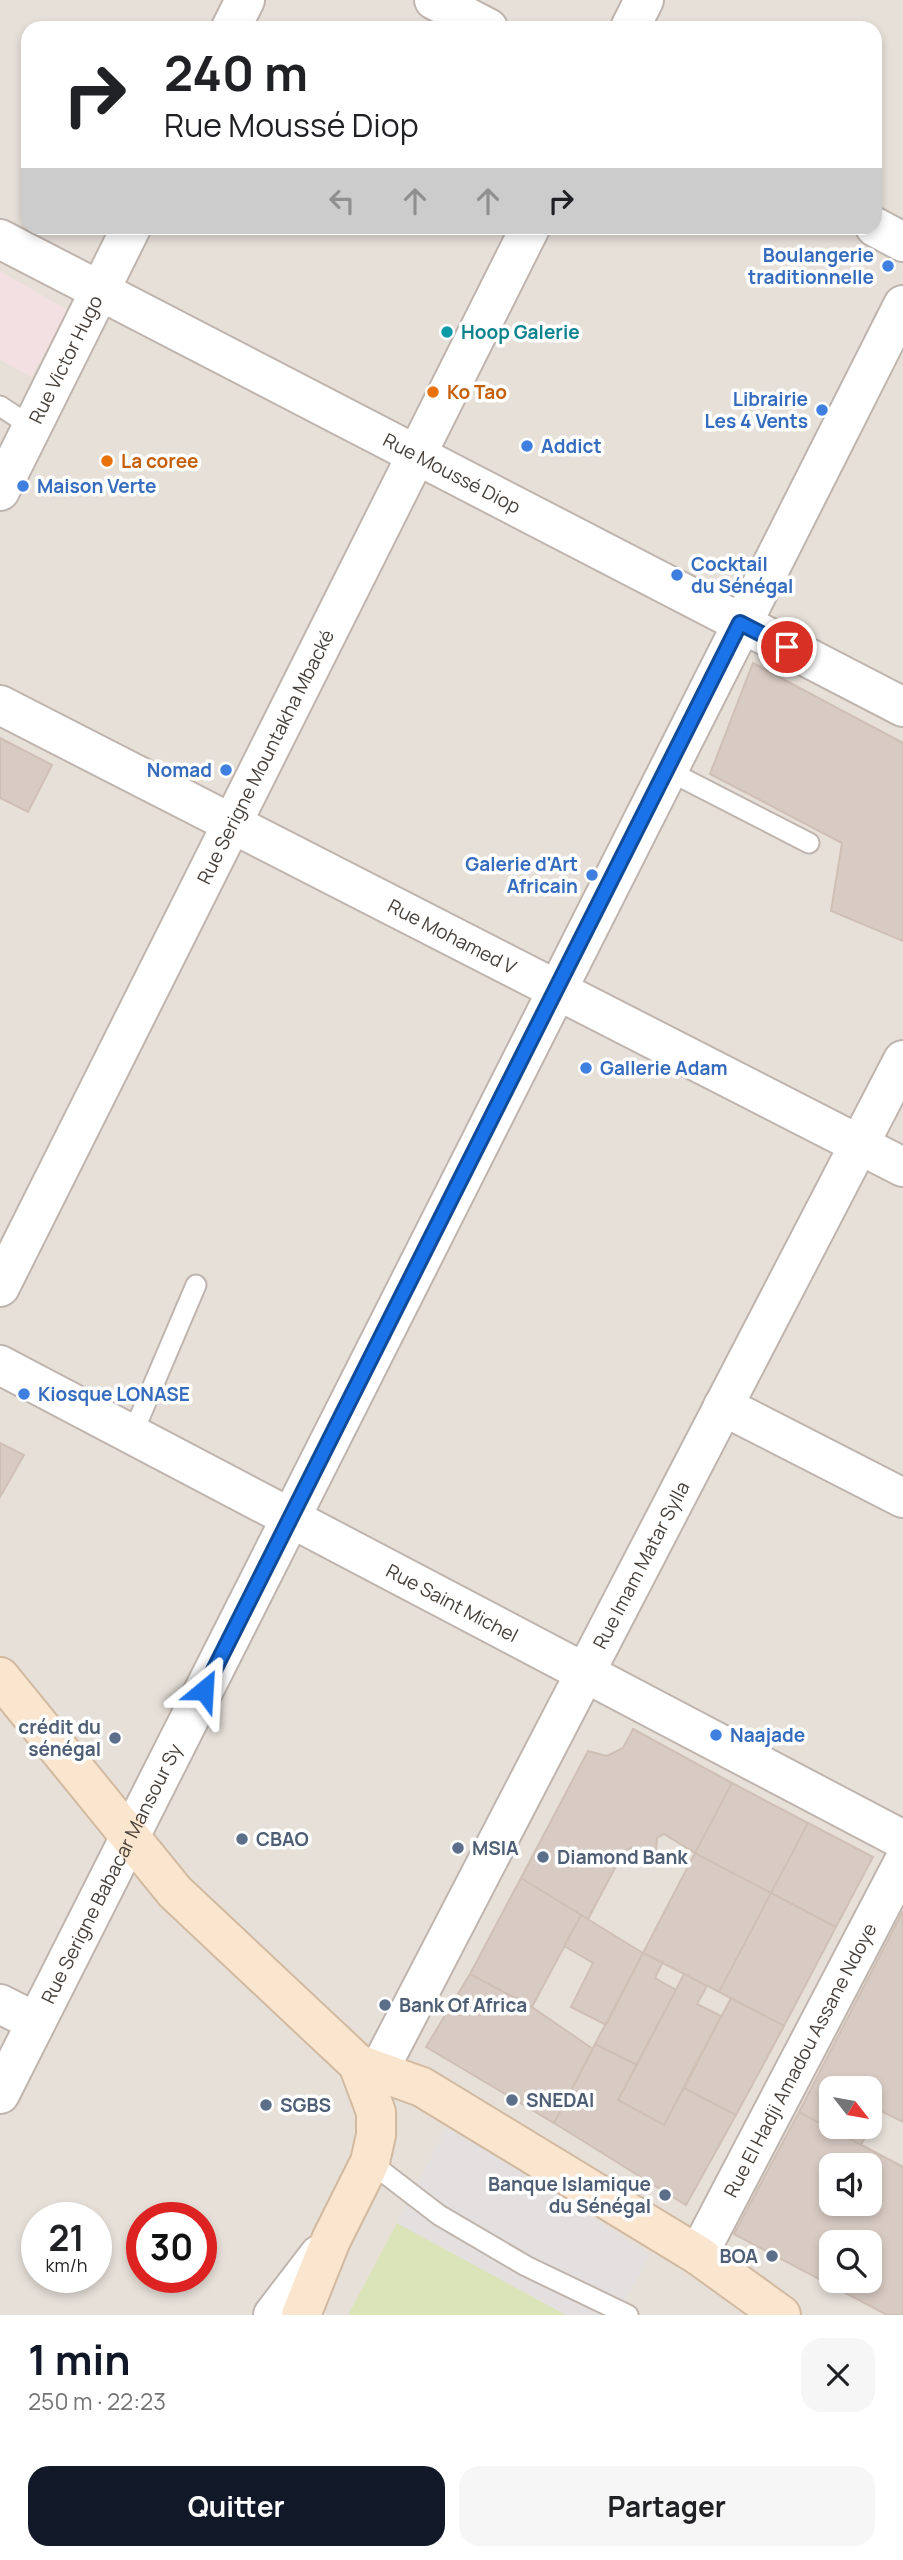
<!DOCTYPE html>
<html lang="fr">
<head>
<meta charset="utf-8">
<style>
  :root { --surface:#fff; --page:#f6f6f6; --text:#202124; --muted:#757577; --accent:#111827 }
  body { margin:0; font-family:Manrope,sans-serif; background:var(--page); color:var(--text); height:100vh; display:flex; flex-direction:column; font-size:26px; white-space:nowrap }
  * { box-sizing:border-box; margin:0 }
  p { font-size:23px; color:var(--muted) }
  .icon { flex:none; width:38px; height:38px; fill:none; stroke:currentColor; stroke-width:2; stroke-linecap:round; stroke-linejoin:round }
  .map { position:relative; height:2315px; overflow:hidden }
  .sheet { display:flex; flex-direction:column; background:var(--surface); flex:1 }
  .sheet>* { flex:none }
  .top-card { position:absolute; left:21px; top:21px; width:861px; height:214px; border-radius:21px; box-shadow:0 4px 10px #0003; background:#fff; color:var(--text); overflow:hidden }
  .needle { width:46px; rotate:121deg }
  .tools { position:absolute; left:819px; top:2076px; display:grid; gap:14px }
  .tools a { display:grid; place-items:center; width:63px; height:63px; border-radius:14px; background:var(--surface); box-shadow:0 4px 10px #0003; font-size:35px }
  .speed { position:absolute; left:21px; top:2202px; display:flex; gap:14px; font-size:35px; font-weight:700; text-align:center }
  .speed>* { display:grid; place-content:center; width:91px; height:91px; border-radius:50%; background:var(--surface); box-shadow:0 4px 10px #0003; line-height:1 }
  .speed small { font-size:18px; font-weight:400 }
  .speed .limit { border:10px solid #d22; background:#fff; color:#111 }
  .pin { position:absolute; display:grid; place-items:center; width:60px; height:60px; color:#fff; margin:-30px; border:4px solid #fff; border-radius:50%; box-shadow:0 2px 7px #0007 }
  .me { position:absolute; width:77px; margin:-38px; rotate:27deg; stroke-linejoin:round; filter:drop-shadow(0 0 5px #0008) }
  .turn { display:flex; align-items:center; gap:24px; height:147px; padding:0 28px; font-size:32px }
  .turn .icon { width:91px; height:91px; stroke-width:2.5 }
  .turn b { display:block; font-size:49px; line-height:60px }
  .lanes { display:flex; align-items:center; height:66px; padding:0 28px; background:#0003; justify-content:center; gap:35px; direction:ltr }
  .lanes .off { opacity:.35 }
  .round { display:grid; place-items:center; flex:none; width:74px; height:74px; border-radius:21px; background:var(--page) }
  .overview { display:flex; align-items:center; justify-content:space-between; height:119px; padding:0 28px }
  h1 { font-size:42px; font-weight:700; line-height:52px; color:var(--accent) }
  .action { display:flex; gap:14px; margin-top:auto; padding:14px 28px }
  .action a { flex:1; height:80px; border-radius:21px; background:var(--accent); color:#fff; font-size:28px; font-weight:700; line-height:80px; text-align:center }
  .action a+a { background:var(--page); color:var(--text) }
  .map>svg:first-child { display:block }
  .residential { fill:#e7e0d9; fill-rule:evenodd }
  .medical { fill:#f3e0e2 }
  .green { fill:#dbe4b8 }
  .parking { fill:#e3e0df }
  .building { fill:#d8cbc4; stroke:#cfbfb5; stroke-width:2; fill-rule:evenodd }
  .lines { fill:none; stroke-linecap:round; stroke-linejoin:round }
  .lane-casing { stroke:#bfb5ae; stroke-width:23 }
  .street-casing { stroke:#bfb5ae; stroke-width:42 }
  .secondary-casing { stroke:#d2baa1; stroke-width:42 }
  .lane { stroke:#fff; stroke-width:19 }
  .street { stroke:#fff; stroke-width:38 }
  .secondary { stroke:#fae5cf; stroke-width:38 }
  .route-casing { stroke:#114b97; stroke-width:18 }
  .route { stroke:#1a73e8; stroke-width:12 }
  .shop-dot { fill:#3f7fe0; stroke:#fff; stroke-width:2.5 }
  .culture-dot { fill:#0f9aa8; stroke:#fff; stroke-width:2.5 }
  .food-dot { fill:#e8710a; stroke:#fff; stroke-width:2.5 }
  .service-dot { fill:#5c6f8a; stroke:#fff; stroke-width:2.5 }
  .labels { text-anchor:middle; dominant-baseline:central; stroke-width:7; stroke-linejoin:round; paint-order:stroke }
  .shop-label { font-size:19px; font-weight:bold; fill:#366cbe; stroke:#fff; text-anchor:start }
  .culture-label { font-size:19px; font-weight:bold; fill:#0d838f; stroke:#fff; text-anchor:start }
  .street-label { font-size:19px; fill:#473f39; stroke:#fff }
  .food-label { font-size:19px; font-weight:bold; fill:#c56008; stroke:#fff; text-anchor:start }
  .service-label { font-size:19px; font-weight:bold; fill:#4e5e75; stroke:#fff; text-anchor:start }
</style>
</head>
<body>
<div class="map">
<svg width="903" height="2315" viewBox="0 0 903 2315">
  <rect width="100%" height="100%" fill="#f4efeb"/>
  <path class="residential" d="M0,0h903v2315h-903zM28,28h847v200h-847zM831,2088h39v38h-39zM831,2165h39v38h-39zM37,2217h59v60h-59zM142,2217h59v60h-59zM831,2242h39v38h-39z"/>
  <path class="medical" d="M0,271l69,40 -38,66 -31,-17z"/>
  <path class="green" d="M397,2223l169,92h-218z"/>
  <path class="parking" d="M448,2125l202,130 -33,60h-51l-169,-92z"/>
  <path class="building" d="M753,663l150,80v198l-72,-30 11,-68 -132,-69z
    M0,738l52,27 -24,47 -28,-14z
    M0,1443l24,12 -24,42z
    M633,1729l99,54 -37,70 -31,-19 -7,4 -1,13 -16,7 -9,-10 -7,3 -36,68 -67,-41 67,-127 19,5 16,-8z
    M732,1783l76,40 -37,70 -76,-40z
    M808,1823l65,34 -37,70 -65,-34z
    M695,1853l76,40 -52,99 -76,-39z
    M521,1878l60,37 -49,92 -62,-33z
    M771,1893l65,34 -52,99 -65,-34z
    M903,1911v211l-24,-12 -18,35 -62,-33zM831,2088h39v38h-39z
    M581,1915l62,38 -37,72 -35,-18 22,-44 -29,-17z
    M643,1953l20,9 -8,16 21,12 -39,75 -42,-21z
    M470,1974l62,33 61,42 -39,74 -128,-76z
    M684,1974l23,12 -10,18 24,12 -57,109 -46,-25z
    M731,1998l53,28 -48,89 -52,-27z
    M595,2044l42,21 -19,35 46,25 20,-37 52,27 -50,90 -132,-82z
    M799,2112l104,55v148h-16l-153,-81zM831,2165h39v38h-39zM831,2242h39v38h-39z"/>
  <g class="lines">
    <defs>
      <path id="lane" d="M0,406l32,21
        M667,770l142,73
        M132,1435l64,-150
        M370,2162l69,53 87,51 102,49"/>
      <g id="street">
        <path d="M434,0l54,28"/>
        <path d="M231,28l14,-28"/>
        <path d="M630,28l14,-28"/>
        <path d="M875,227l28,15"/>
        <path id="s1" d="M0,239l903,468"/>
        <path id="s2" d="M0,491l131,-263"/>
        <path id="s3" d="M0,705l903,462"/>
        <path id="s4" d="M0,1287l530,-1059"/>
        <path id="s5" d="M0,1365l903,475"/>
        <path d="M723,1406l180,92"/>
        <path d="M0,2004l36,18"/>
        <path id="s6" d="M379,2070l524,-1010"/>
        <path id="s7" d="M0,2094l903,-1789"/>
        <path id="s8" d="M698,2255l205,-392"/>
        <path d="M273,2315l46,-60"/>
      </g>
      <path id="secondary" d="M0,1677l175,215 183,172 64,23 276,168 83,60
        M301,2315l30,-75 39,-78 6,-27v-23l-18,-48"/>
    </defs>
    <use href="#lane" class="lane-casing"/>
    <use href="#street" class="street-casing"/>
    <use href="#secondary" class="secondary-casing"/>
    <use href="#lane" class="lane"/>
    <use href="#street" class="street"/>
    <use href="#secondary" class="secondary"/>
  </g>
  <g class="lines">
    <defs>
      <path id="route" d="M204,1690l536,-1067 47,24"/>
    </defs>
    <use href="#route" class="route-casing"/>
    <use href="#route" class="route"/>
  </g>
  <g class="shop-dot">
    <circle cx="888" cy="266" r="7"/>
    <circle cx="822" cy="410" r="7"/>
    <circle cx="527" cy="446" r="7"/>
    <circle cx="23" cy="486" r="7"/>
    <circle cx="677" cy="575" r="7"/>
    <circle cx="226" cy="770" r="7"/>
    <circle cx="592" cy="875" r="7"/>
    <circle cx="586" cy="1068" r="7"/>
    <circle cx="24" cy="1394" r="7"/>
    <circle cx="716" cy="1735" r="7"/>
  </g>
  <circle class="culture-dot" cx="447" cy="332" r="7"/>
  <g class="food-dot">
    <circle cx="433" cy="392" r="7"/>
    <circle cx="107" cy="461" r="7"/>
  </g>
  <g class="service-dot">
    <circle cx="115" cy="1738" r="7"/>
    <circle cx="242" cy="1839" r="7"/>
    <circle cx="458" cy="1848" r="7"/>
    <circle cx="543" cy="1857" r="7"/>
    <circle cx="385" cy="2005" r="7"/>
    <circle cx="512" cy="2100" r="7"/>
    <circle cx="266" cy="2105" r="7"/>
    <circle cx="665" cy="2195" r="7"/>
    <circle cx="772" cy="2256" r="7"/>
  </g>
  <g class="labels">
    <g class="shop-label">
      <text x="874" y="255" text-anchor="end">Boulangerie<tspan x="874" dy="22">traditionnelle</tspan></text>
      <text x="808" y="399" text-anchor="end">Librairie<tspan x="808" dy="22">Les 4 Vents</tspan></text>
      <text x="541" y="446">Addict</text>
      <text x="37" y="486">Maison Verte</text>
      <text x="691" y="564">Cocktail<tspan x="691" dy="22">du Sénégal</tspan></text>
      <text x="212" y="770" text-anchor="end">Nomad</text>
      <text x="578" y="864" text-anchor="end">Galerie d'Art<tspan x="578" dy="22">Africain</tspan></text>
      <text x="600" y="1068">Gallerie Adam</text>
      <text x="38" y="1394">Kiosque LONASE</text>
      <text x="730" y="1735">Naajade</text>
    </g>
    <g class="culture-label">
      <text x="461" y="332">Hoop Galerie</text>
    </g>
    <g class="street-label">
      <text stroke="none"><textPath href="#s2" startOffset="147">Rue Victor Hugo</textPath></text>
      <text stroke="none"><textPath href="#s1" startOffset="509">Rue Moussé Diop</textPath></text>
      <text stroke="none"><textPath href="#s4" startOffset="593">Rue Serigne Mountakha Mbacké</textPath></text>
      <text stroke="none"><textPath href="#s3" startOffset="508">Rue Mohamed V</textPath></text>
      <text stroke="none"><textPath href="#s6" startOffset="569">Rue Imam Matar Sylla</textPath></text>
      <text stroke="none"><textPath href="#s5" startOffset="511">Rue Saint Michel</textPath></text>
      <text stroke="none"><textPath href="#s7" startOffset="247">Rue Serigne Babacar Mansour Sy</textPath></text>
      <text stroke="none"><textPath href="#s8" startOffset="220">Rue El Hadji Amadou Assane Ndoye</textPath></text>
    </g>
    <g class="food-label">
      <text x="447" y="392">Ko Tao</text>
      <text x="121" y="461">La coree</text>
    </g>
    <g class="service-label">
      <text x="101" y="1727" text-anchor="end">crédit du<tspan x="101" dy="22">sénégal</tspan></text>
      <text x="256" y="1839">CBAO</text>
      <text x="472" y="1848">MSIA</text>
      <text x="557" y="1857">Diamond Bank</text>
      <text x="399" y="2005">Bank Of Africa</text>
      <text x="526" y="2100">SNEDAI</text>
      <text x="280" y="2105">SGBS</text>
      <text x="651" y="2184" text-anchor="end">Banque Islamique<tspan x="651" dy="22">du Sénégal</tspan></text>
      <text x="758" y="2256" text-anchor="end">BOA</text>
    </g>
  </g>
</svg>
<div class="tools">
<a><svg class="needle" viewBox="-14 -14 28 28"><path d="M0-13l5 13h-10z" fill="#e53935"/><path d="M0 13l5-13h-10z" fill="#757577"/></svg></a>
<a><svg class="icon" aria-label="sound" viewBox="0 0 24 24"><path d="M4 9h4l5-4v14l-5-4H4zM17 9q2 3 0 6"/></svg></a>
<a><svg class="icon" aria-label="search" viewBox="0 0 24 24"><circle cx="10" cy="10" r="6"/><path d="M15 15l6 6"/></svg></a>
</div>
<div class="speed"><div>21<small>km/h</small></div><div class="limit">30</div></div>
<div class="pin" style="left:787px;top:647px;background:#d93025"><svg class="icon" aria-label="arrive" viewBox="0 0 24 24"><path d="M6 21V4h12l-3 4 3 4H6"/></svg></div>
<svg class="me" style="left:204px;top:1690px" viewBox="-20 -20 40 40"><path d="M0-17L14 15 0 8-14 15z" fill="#1a73e8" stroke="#fff" stroke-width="4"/></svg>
<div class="top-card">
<div class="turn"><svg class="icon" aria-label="right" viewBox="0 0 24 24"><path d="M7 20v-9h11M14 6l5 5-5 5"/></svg><div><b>240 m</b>Rue Moussé Diop</div></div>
<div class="lanes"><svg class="icon off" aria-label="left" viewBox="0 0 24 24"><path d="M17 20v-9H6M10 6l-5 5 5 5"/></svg><svg class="icon off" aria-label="ahead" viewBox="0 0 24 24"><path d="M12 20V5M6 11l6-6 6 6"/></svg><svg class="icon off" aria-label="ahead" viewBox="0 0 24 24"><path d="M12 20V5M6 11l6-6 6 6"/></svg><svg class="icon" aria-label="right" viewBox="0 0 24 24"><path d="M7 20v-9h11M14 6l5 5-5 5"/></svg></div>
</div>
</div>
<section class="sheet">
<div class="overview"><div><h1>1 min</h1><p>250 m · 22:23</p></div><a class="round"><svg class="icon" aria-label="close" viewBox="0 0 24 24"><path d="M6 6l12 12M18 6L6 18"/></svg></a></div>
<div class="action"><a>Quitter</a><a>Partager</a></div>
</section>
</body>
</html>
